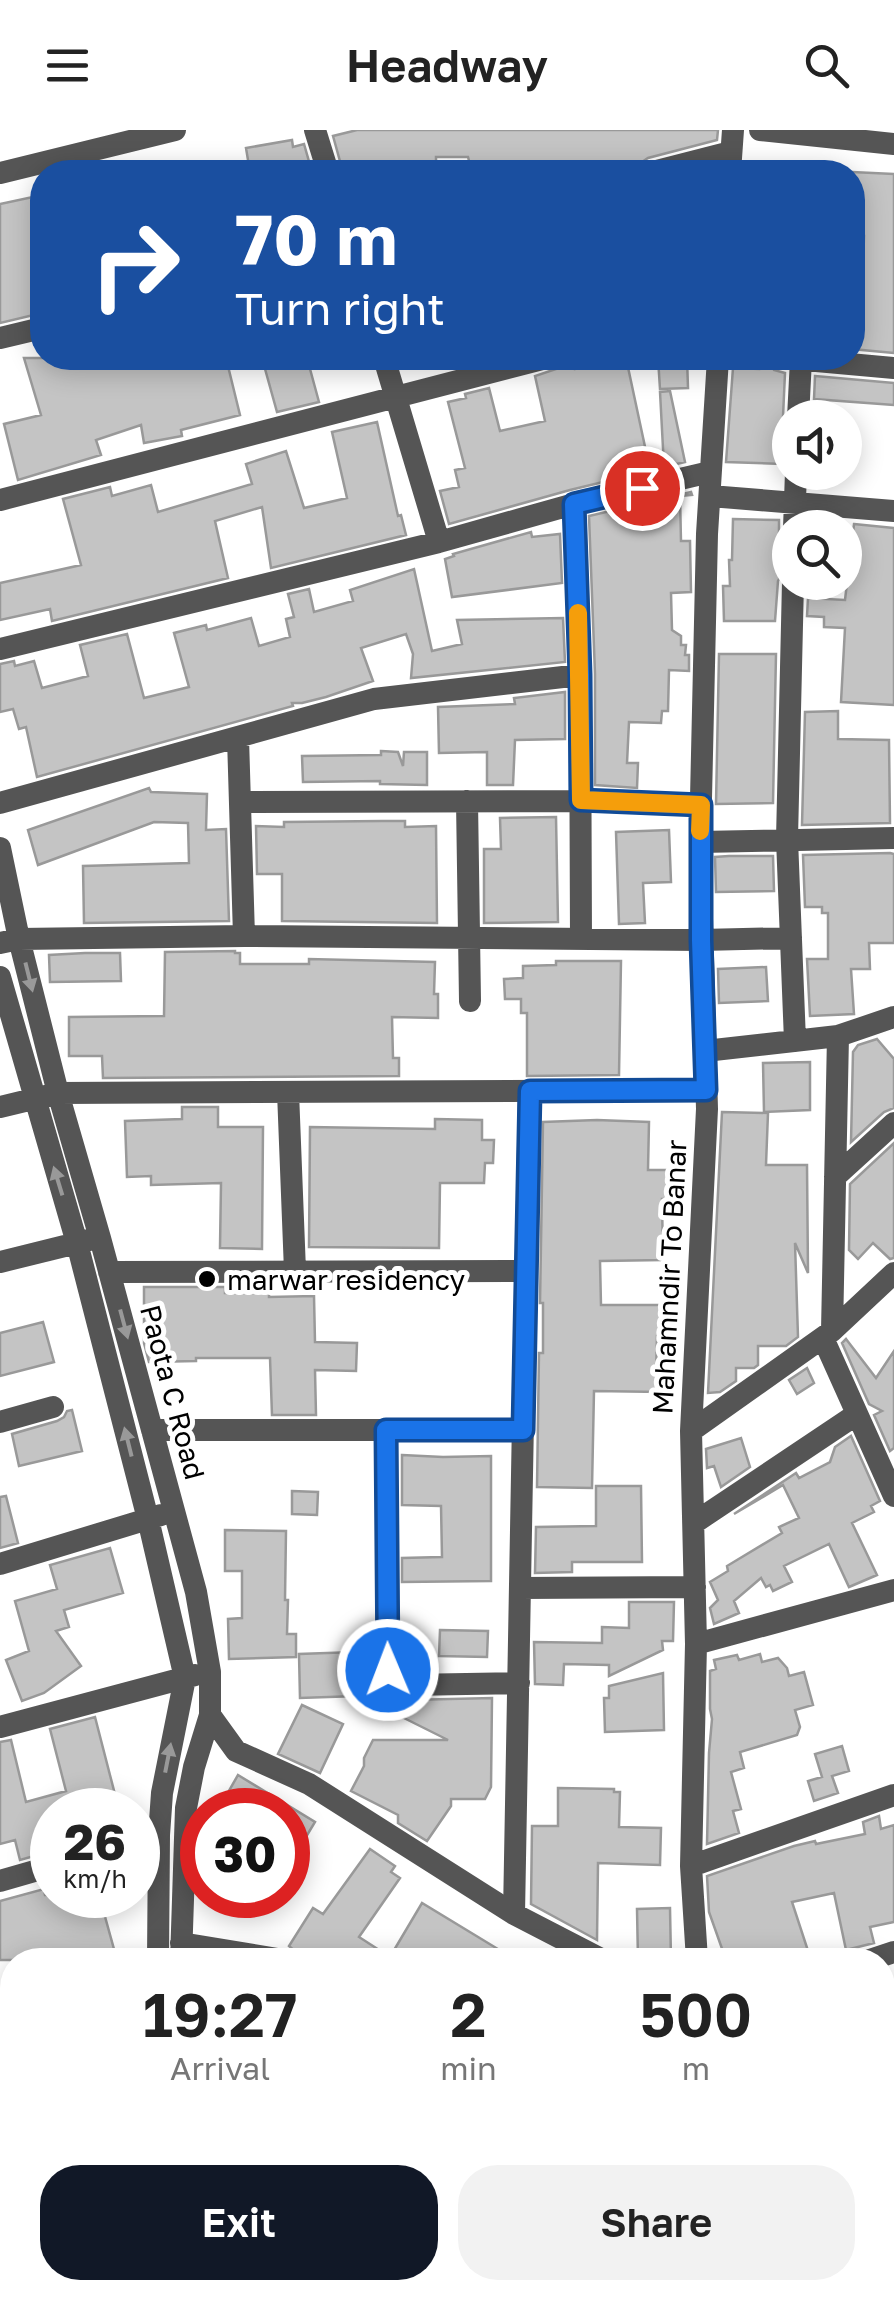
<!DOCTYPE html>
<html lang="en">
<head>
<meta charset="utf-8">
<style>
  :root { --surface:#fff; --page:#f2f2f2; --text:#222; --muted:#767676; --accent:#111827 }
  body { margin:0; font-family:"Golos Text",sans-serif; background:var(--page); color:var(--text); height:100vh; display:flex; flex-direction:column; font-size:38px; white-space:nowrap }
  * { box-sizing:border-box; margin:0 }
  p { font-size:32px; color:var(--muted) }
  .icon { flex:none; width:55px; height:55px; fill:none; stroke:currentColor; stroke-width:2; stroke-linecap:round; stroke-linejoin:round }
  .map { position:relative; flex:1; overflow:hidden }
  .sheet { position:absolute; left:0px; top:1818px; width:895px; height:352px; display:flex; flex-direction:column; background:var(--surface); border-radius:40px 40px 0 0; box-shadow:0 5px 25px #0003 }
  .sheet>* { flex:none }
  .banner { position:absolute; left:30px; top:30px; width:835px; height:210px; border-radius:40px; box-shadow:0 5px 25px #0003; background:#1a4fa0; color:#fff; overflow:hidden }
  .fabs { position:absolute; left:772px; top:270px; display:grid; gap:20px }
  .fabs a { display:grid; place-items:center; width:90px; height:90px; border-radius:50%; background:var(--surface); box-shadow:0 5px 25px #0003; font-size:50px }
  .speed { position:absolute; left:30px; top:1658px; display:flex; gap:20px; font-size:50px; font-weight:700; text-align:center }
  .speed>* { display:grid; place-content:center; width:130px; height:130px; border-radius:50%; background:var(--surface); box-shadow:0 5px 25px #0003; line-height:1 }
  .speed small { font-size:25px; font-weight:400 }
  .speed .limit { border:15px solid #d22; background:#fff; color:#111 }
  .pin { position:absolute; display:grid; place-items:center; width:85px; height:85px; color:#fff; margin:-42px; border:5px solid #fff; border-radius:50%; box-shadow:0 2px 10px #0007 }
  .me { position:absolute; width:110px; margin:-55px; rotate:359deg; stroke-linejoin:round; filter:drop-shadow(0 0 8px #0008) }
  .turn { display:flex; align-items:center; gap:35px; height:210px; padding:0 40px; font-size:45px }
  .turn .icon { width:130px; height:130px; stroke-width:2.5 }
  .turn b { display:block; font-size:70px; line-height:85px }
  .eta { display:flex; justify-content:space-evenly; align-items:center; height:170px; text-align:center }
  .eta b { font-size:60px; font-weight:600; line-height:70px }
  .action { display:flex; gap:20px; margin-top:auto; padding:20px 40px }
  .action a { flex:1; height:115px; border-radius:40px; background:var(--accent); color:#fff; font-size:40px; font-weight:600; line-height:115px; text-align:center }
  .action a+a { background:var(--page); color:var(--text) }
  header { display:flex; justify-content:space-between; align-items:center; height:130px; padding:0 40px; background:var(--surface); font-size:45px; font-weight:600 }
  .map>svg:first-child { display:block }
  .building { fill:#c4c4c4; stroke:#999; stroke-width:2.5 }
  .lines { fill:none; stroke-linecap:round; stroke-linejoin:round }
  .minor { stroke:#555; stroke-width:22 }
  .oneway { fill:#999 }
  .route-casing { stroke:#114b97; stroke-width:25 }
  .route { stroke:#1a73e8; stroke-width:18 }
  .slow { stroke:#f59e0b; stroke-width:18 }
  .poi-dot { fill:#000; stroke:#fff; stroke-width:4 }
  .labels { text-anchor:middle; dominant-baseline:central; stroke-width:10; stroke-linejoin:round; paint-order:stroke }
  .street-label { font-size:28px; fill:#000; stroke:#fff }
  .poi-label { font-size:28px; fill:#000; stroke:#fff; text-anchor:start }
</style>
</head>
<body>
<header><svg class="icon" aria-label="menu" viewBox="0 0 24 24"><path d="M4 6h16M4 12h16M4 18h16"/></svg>Headway<svg class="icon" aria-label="search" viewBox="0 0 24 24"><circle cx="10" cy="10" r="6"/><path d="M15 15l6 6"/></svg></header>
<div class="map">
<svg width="894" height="2169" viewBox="0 0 894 2169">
  <rect width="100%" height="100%" fill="#fff"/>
  <path class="building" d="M357,0h361l-1,10 -69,18 -6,4 -4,10h-166l-4,-15h-32v15h-93l-10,-36z
    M292,10l1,7 11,-3 8,28h-62l-4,-24z
    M852,42l42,2v179l-42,-4v-52h10l2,-61h-12z
    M42,65v118l-42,10v-119z
    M24,228h202l14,57 -59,15 1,6 -38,7 -3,-18 -45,15 5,15 -83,25 -14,-56 37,-9z
    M262,228h45l12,44 -42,10z
    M561,228h13l1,11 51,-11 24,112 11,-2 -91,22 -121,34 -9,-33 19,-4 -4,-17 10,-2 -17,-66 18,-4 -1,-4 24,-6 11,43 45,-10 -10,-45 21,-7z
    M658,228h29l1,30 -28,1z
    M759,228h9l6,12 11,3 -2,44 2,9 5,5v27l-7,6 -57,-2 7,-94 26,1z
    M815,246l79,7v22l-80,-6z
    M670,261l15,71 -21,5 -4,-75z
    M377,292l21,94 3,-1 5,20 -135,33 -9,-61 -47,14 13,57 -176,43 -2,-12 -50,11v-37l81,-18 -18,-66 47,-12 2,9 39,-11 7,27 94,-28 -6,-20 40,-13 18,57 43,-10 -15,-66z
    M691,362l1,3 -12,1 1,45h9l1,51 -20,1 1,37 9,6v9h5l-1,10h4v16l-20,-1 -1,41h-6l-1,12 -32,-1 -2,41h11l-1,25 -42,-3v-111l-6,-158z
    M733,389l46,1v38h3l1,13 -5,10 -3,40h-51l-1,-35h7l-1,-26h3z
    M854,394l40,4v177l-53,-3 4,-74 -21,-1v-10l-17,-1 1,-18 37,2z
    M531,402l1,5 28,-3 2,49 -110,14 -7,-38 9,-3 -1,-2z
    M414,439l18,82 30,-7 -5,-24 106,-2 2,44 -154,16 2,-24 -7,-20 -45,14 12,33 -47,16 -24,6h-10l1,3 -256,71 -11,-50 -7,2 -6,-20 -13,3v-48l14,-3 1,5 19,-5 8,27 46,-12 -8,-31 47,-11 17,64 45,-11 -15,-54 32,-8 1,5 44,-12 8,28 31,-9 -4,-18 8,-2 -6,-23 21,-5 5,23 39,-11 -3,-11z
    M719,524h57l-3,149 -57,1z
    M565,562v47l-50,1 -2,45h-26v-33l-48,1 -1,-46 77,-3 -1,-6z
    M838,581v28l51,1 1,83 -88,2 3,-113z
    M381,621l17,1 5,14 1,-14h23v33l-47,-1v-3l-77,1 -1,-26 79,-1z
    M149,658l2,4 56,2 -1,36 20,-1 3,92 -145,2 -1,-57 106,-3 -1,-40 -34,-1 -116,43 -10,-35z
    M556,687l2,105 -74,1v-74h17l-1,-31z
    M382,691h23v6l31,-1 1,97 -155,-2v-47h-25l-1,-48 28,1v-5z
    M669,700l2,52 -28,1 2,40 -26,1 -3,-92z
    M890,723l4,1v89h-25l1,26h-19l3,45 -44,2 -3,-57h21v-46h-6v-6h-17l-2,-52z
    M729,726h44l1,35 -58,1 -1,-35z
    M235,821v2h5v11h69v-5l126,3 -1,32h4v24l-46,-1 1,41h6v18l-296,2 -1,-22h-33v-39l95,-1 1,-64z
    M85,823h35l1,28 -71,1 -1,-27z
    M556,831h65l-2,114 -92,1v-63h-6v-14h-16l-1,-20 19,-1v-12l33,-1z
    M766,837l2,34 -49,2 -1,-34z
    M877,909l17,20v49l-10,4 -33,30 2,-90 5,-7z
    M810,932v48l-46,2 -1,-49z
    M182,977h36v20h45l-1,122 -42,-1 1,-65 -70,2v-9l-24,1 -2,-56 57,-2z
    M722,982l46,1 -2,52h41l1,108 -13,-30 3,94 -12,9h-28v19l-4,3h-18v13l-16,11 -12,1z
    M435,989l47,1v20h12l-1,23h-8l-1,20h-44l-1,65 -130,-1 1,-120 125,2z
    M597,990l52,2 -1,48h23l1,29h-10l1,61 -63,1 1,44h68v31h-12l-1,37h7l-1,19 -68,-1 -2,97 -55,-1 2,-134h4v-50h-3l3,-181z
    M894,1013v115l-4,1 -17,-16 -15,16 -9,-9 1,-66z
    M144,1157h81v6h44v4l45,-1 1,46 42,1 -1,28 -41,-1 1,45h-44l-2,-57h-74v3l-47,1 -5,-19z
    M43,1192l11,40 -54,14v-43z
    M846,1209l30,39 18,-27v97l-4,3 -16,-36 8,-4 -13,-7 -27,-61z
    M807,1238l7,15 -17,11 -8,-14z
    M72,1280l10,41 -63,15 -7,-32 45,-13 7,-4 3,-6z
    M851,1306l29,65 -9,5 3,6 -22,11 25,52 -28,12 -20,-43 -45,22 8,16 -19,9 -3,-6 -4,2 -5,-9 -27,23 5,12 -25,11 -4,-16 8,-8 -8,-18 18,-11 -1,-5 55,-33 -3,-6 20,-9 -16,-33 -49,29 62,-41 3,5 31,-16 5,-15z
    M741,1308l9,29 -29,20 -7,-21 -7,2 -1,-19z
    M402,1325l41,2 48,-1v125l-89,1v-24l40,-1 -1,-51 -39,-1z
    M596,1356h45l1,76h-70v10l-37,1 1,-46 60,-1z
    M292,1361l26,1 -1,23 -25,-1z
    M6,1366l12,47 -18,5v-51z
    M225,1400l61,1 -1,69h3l-1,34h9v23l-67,2 -1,-40 14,-1v-47h-17z
    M110,1418l13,45 -59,17 5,17 -13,4 25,35 -37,27 -22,8 -16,-41 23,-9 -14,-50 42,-12 -7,-24z
    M629,1472h45l-1,39h-11l1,9 -54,26v-11l-45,-1 -1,21 -28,-1 -1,-42 68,1v-16l27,1z
    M440,1500l48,1 -1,26 -48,-1z
    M355,1522l2,44 -57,2 -1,-44z
    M760,1524l2,8 16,-4 9,10 2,8 15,-4 9,33 -18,5 5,17 -3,8 -57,17 4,16 -13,4 10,37 -8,2 6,22 -32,11 2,-91 3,-34 -2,-10v-38l6,-2 -2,-9 23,-5 2,5z
    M663,1543l1,57 -59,2 -1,-34h5v-12z
    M388,1565l20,5 84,-2 -1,89 -6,12h-34v7l-24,35 -29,-18v-8l-47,-24 13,-25v-8l9,-18h75l-60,-30z
    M302,1575l41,19 -23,49 -42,-19z
    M95,1587l24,93h-67v41l-32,9 -5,-20 -15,4v-102l11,-2 15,62 40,-11 -16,-62z
    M842,1616l7,25 -17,5 6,17 -24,8 -6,-20 14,-4 -7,-23z
    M238,1645l77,47 -27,45v-57h-70z
    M558,1658l56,1v3h6l-1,35 42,1 -1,37 -62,-2 -1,77 -66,-36 1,-78h26z
    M879,1686l2,13 13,-4v97l-24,5 4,16 -28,7 -12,-57 -42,9 19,58h-85l-17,-48 -2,-36 87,-30 21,-5 1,3 49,-10 -2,-12z
    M370,1719l25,17 -4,6 9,6 -41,59 31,20 32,-54 94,57h-217l-1,-6 -9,-8 24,-38 10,6z
    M44,1759l1,6h54l18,65h-117v-59z
    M670,1778l1,52h-33l-1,-51z"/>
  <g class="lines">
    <path class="minor" d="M315,0l13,42
      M760,0l134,14
      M653,42l78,-20
      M730,42l3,-42
      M0,43l175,-43
      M0,208l42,-10
      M384,228l55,184
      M783,228l111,10
      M798,288l3,-59
      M710,366l184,15
      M0,370l546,-142
      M574,374l6,171 1,264
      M794,398l2,-56
      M793,452l-6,257 8,202
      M0,519l439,-107 135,-38 136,-32
      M238,608l6,198
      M467,671l3,200
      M240,672l341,-1 120,4
      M0,673l374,-104 206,-24
      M700,712l194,-4
      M0,718l19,91 39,154 42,145 96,354 14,80v43l-16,52 -8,41 -5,152
      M0,813l19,-4 225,-3 457,4 90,-2
      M0,847l77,266 71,276 37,159 -23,115 -3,42 -1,125
      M705,921l133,-15 56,-19
      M288,962l7,179
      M0,977l58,-14 648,-3
      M835,1047l59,-54
      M0,1132l89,-22
      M109,1142l417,-1
      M832,1201l6,-295
      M823,1208l71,158
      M0,1292l53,-15
      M152,1300h371
      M387,1300v226c1,17 3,25 21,29l111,-2
      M691,1301l141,-100 62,-58
      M694,1393l163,-109
      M0,1434l161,-49
      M520,1458l175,-1
      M696,1514l198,-54
      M210,1585l26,36 73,33 205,130 89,46
      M0,1597l195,-52
      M691,1736l203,-71
      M0,1751l52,-15
      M514,1784l15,-823
      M181,1813l103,17
      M697,1830l-6,-94 5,-222 -5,-213 16,-322 -7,-267 7,-308 11,-176
      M870,1830l24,-8
      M0,1915l12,-4
      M882,1970l12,-3
      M0,2075l12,-4
      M882,2099l12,-4
      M560,2158v11
      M718,2158v11
      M164,2169l1,-11
      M189,2169v-11
      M346,2169v-11"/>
  </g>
  <defs><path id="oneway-solid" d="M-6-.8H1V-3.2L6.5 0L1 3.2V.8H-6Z" transform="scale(2.5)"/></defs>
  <g class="oneway">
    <use href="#oneway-solid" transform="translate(29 847) rotate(76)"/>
    <use href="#oneway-solid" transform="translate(58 1051) rotate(-107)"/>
    <use href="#oneway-solid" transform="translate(124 1194) rotate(75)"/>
    <use href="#oneway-solid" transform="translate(128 1312) rotate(-104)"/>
    <use href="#oneway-solid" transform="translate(168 1628) rotate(-79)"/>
  </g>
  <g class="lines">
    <defs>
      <path id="route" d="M388,1540l-2,-240h137l7,-339 176,-1 -5,-150v-135l-120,-5 -1,-125 -6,-171 68,-16"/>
    </defs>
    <use href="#route" class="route-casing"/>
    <use href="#route" class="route"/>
    <path class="slow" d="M578,483l3,187 120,5 -1,26"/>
  </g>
  <circle class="poi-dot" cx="207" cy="1149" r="10"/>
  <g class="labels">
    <g class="street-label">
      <text transform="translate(669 1147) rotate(-87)">Mahamndir To Banar</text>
      <text transform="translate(173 1262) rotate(75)">Paota C Road</text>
    </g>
    <g class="poi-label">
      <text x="227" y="1149">marwar residency</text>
    </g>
  </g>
</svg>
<div class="fabs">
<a><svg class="icon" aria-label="sound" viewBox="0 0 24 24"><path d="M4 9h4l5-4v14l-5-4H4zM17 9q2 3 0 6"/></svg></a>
<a><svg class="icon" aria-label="search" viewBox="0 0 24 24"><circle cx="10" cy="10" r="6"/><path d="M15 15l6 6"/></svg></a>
</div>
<div class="speed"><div>26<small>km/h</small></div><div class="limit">30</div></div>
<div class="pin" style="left:642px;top:358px;background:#d93025"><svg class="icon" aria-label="arrive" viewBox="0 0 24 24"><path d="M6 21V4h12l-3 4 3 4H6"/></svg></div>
<svg class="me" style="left:388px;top:1540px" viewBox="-20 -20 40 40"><circle r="17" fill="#1a73e8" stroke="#fff" stroke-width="3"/><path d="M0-11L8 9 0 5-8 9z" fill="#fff"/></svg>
<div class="banner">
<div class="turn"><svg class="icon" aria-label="right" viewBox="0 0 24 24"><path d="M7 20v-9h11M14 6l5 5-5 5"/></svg><div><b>70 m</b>Turn right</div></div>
</div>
<section class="sheet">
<div class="eta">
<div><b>19:27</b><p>Arrival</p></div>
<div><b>2</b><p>min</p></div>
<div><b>500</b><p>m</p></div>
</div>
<div class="action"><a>Exit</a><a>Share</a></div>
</section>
</div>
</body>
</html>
